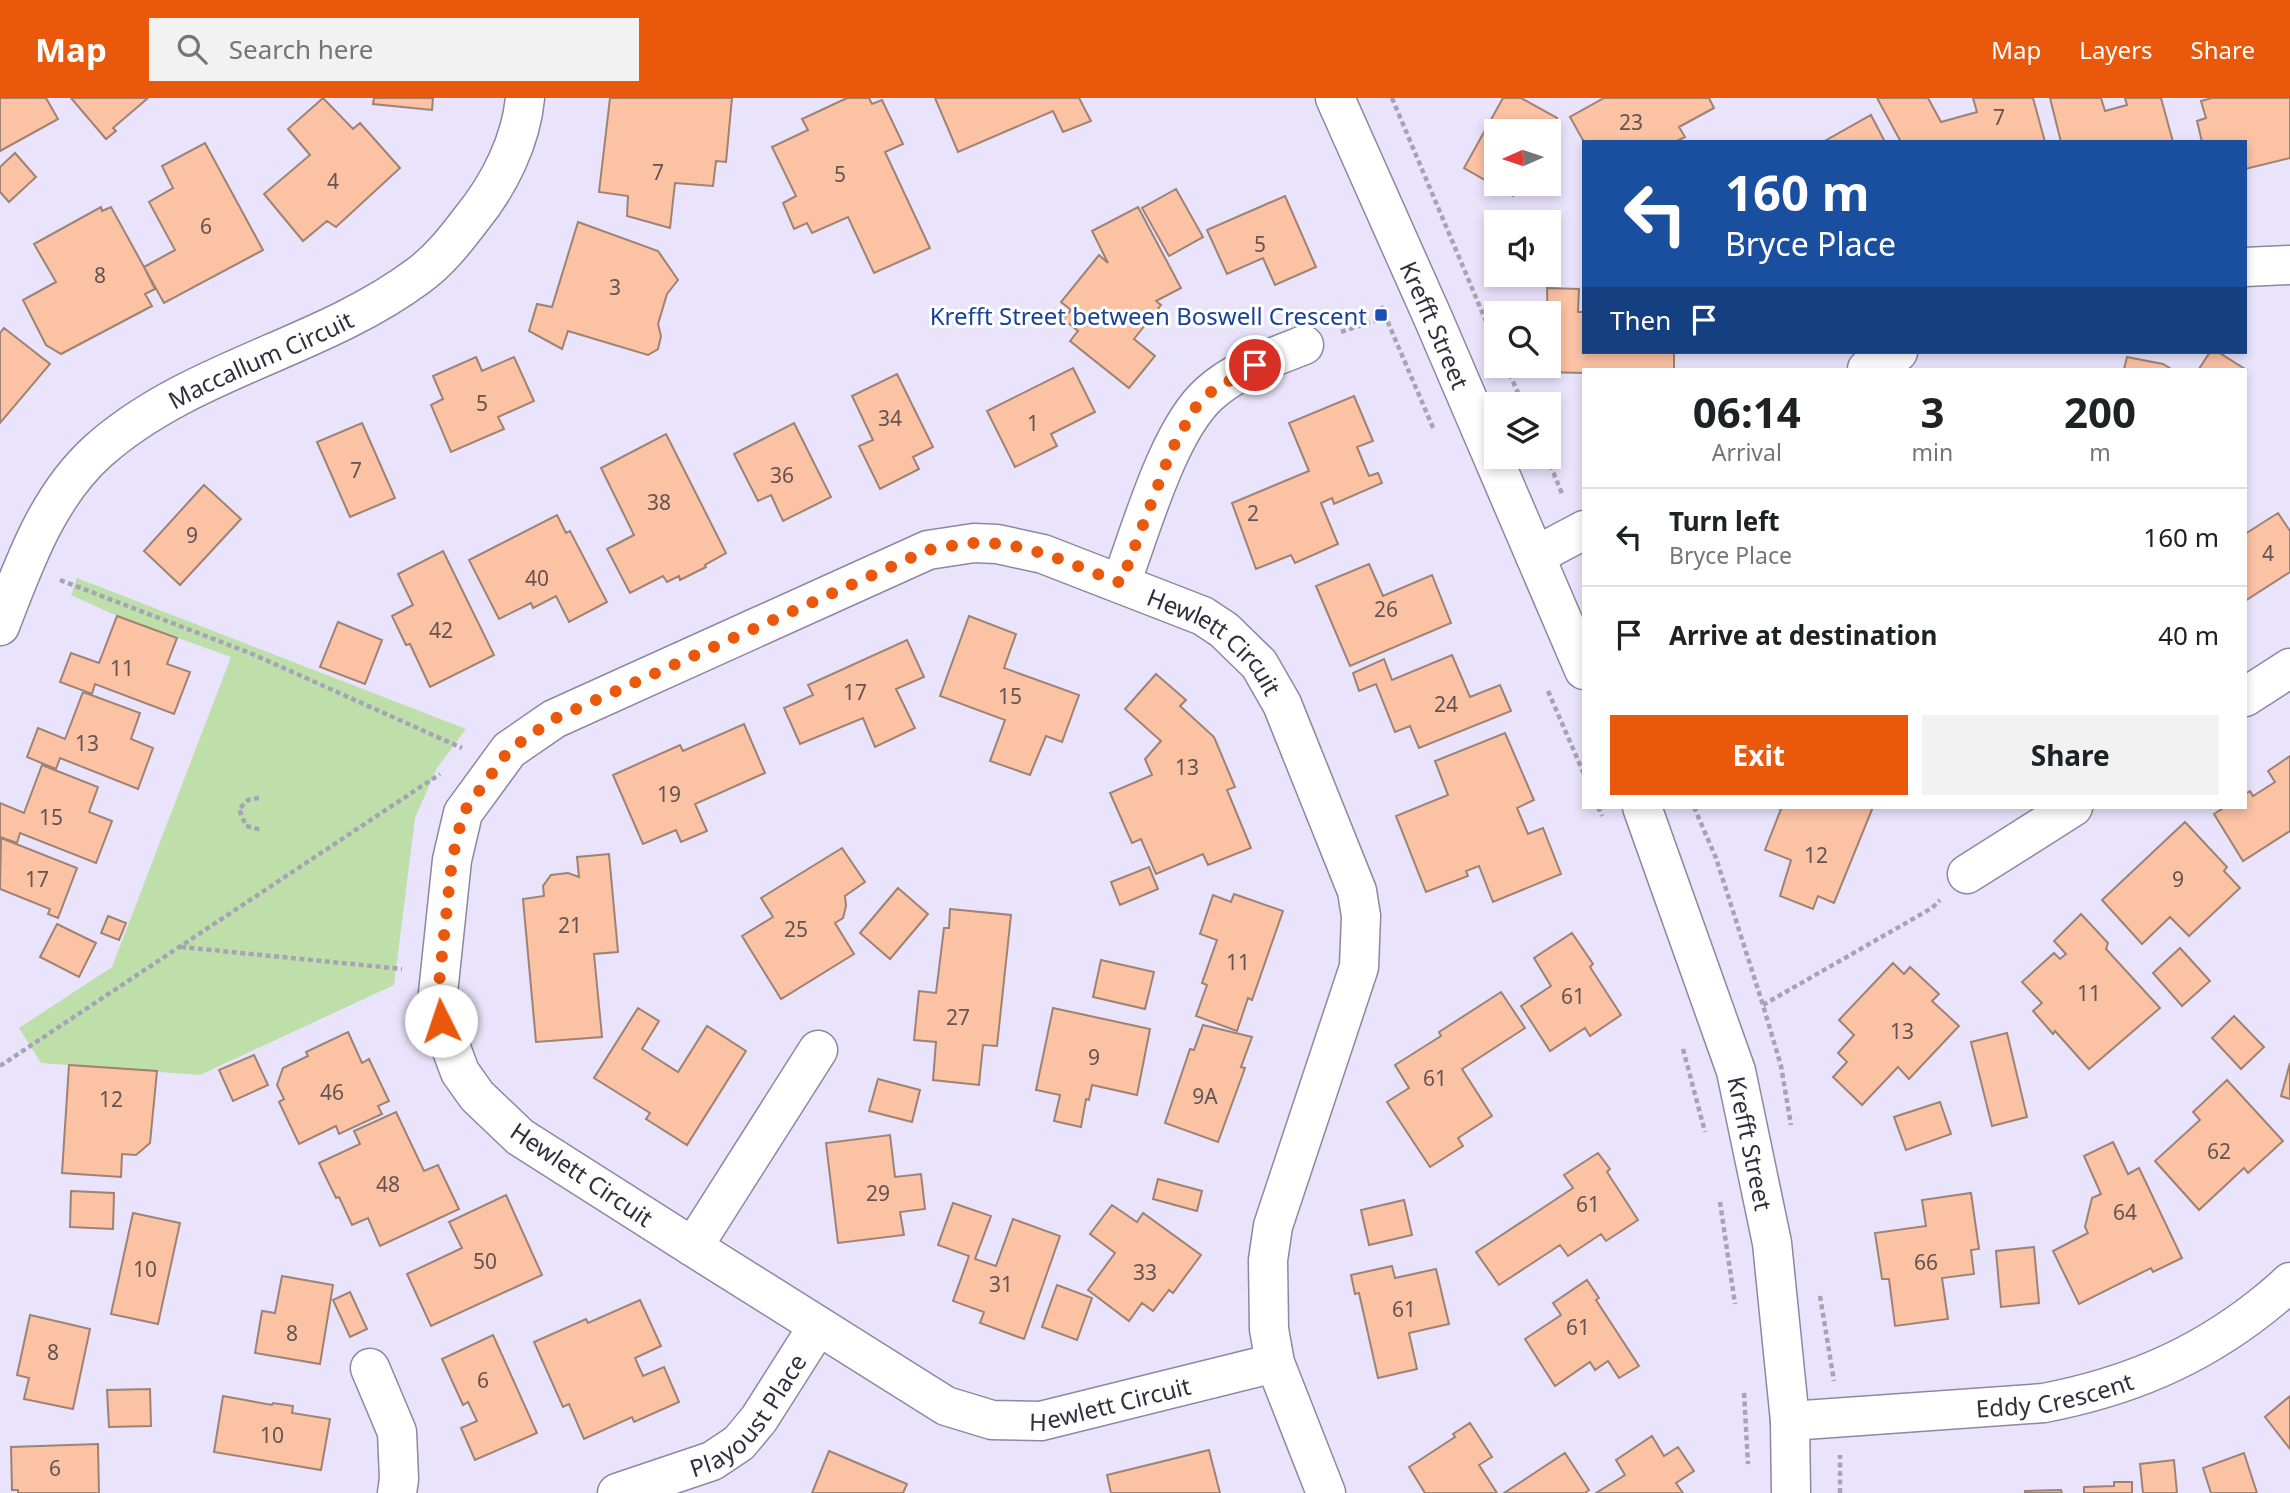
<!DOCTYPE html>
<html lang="en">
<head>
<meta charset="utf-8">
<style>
  :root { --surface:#fff; --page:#f2f2f2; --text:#202124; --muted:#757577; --line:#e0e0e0; --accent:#ea580c }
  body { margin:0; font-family:"Noto Sans",sans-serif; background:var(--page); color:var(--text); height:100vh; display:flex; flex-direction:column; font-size:26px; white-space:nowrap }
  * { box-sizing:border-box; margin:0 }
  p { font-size:23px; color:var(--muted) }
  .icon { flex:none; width:38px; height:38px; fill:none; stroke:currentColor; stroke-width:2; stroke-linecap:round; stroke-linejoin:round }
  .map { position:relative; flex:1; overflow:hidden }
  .side { position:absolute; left:1582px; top:270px; width:665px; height:441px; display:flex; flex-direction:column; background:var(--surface); border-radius:0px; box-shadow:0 4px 10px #0003 }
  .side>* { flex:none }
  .hud { position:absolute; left:1582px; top:42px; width:665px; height:214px; border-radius:0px; box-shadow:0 4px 10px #0003; background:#1a4fa0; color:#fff; overflow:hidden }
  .needle { width:46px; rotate:267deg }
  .controls { position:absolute; left:1484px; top:21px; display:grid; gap:14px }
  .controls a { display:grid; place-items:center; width:77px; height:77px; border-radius:0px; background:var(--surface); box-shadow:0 4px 10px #0003; font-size:35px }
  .pin { position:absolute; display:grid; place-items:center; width:60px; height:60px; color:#fff; margin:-30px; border:4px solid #fff; border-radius:50%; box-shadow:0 2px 7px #0007 }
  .me { position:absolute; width:77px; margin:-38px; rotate:356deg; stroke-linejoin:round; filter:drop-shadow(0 0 5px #0008) }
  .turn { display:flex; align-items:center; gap:24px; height:147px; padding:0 28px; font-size:32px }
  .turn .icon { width:91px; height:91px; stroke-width:2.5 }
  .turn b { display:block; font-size:49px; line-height:60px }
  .then { display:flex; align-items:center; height:66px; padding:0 28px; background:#0003; gap:14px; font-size:26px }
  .eta { display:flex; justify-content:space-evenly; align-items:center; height:119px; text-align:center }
  .eta b { font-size:42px; font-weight:700; line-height:49px }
  .button { display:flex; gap:14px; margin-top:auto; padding:14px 28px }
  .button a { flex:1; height:80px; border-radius:0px; background:var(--accent); color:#fff; font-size:28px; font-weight:700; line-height:80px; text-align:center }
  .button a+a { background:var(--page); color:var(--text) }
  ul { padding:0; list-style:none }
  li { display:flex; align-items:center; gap:21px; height:98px; padding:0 28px; border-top:2px solid var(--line) }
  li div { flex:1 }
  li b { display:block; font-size:26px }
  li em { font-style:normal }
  header { display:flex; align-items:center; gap:42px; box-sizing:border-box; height:98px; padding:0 35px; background:var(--accent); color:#fff }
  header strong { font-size:33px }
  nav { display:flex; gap:38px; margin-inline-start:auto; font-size:24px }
  .search { width:490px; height:63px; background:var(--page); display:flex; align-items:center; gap:18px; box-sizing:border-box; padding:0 24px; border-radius:0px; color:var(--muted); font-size:26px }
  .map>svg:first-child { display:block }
  .green { fill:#bfdfaa }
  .building { fill:#fbc2a4; stroke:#9e8274; stroke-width:2 }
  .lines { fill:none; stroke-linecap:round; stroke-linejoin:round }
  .minor-casing { stroke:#8d87a1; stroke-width:41 }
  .path { stroke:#a7a3b6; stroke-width:4.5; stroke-dasharray:5 3.5; stroke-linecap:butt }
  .minor { stroke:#fff; stroke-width:38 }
  .route { stroke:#ea580c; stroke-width:12; stroke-dasharray:0 21.6 }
  .transit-dot { fill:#1a4fb4; stroke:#fff; stroke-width:2.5 }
  .labels { text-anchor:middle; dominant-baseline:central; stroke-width:6; stroke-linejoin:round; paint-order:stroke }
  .number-label { font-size:21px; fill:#645454 }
  .transit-label { font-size:24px; fill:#164399; stroke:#fff; text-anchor:end }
  .street-label { font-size:24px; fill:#312f3a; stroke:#fff }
</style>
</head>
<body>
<header>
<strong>Map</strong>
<div class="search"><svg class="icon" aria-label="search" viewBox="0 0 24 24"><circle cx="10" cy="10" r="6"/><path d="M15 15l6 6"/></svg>Search here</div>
<nav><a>Map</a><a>Layers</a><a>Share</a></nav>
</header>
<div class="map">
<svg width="2290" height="1395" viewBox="0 0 2290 1395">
  <rect width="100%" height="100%" fill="#e9e4fb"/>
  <path class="green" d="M77,480l389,151 -29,39 -22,50 -21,167 -194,90 -159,-12 -22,-35 93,-61 119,-310 -114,-41 -46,-21z"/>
  <path class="building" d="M0,0h46l12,21 -58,32z
    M71,0h77l-35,30 3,3 -10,8z
    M323,0l30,31 7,-6 40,45 -64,59 -9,-6 -24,20 -39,-47 46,-39 -22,-26z
    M374,0h59l-1,12 -59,-6z
    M610,0h122l-6,64 -10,-1 -3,25 -38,-3 -5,45 -43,-12 1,-20 -29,-4z
    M847,0h22l3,6 10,-4 21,44 -18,8 45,96 -56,25 -26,-56 -36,16 -5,-10 -13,6 -11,-26 13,-7 -24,-49 36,-17 -6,-11z
    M935,0h144l12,23 -28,11 -10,-21 -95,41z
    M1503,0h18l36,20 -8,14 -53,-1v53h24l-7,12 -49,-28z
    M1604,0h105l5,10 -35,19 6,10 -10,5h-91l-14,-25z
    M1877,0h51l13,24 36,-10 -4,-14h60l12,44h-144z
    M2050,0h51l4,13 22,-6 -2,-7h36l12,44h-112z
    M2212,0h78v60l-45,11v-27h-43l-5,-21 9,-3 -5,-17z
    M1871,17l14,27h-62z
    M205,45l58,107 -99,53 -20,-36 31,-17 -26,-48 24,-14 -11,-22z
    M15,55l21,24 -27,25 -9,-10v-25z
    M1176,91l27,48 -34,19 -27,-48z
    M1285,98l31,71 -41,18 -12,-27 -36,16 -20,-44z
    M101,109l1,4 9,-4 33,60 11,22 -10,5 7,12 -91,48 -15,-9 -23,-45 33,-18 -22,-38z
    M1138,109l43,81 -25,13 5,4 -27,34 21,17 -26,32 -59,-47 8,-10 -15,-12 8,-9 -10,-8 38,-47 9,8 -16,-32z
    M578,124l80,29 20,29 -11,14 -9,30 3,12 -3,13 -10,6 -80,-24 -6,18 -33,-18 8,-27 15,3z
    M1547,190l32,1 -1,23h6v40h90v17h-90v4l-39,-1v-6h4z
    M4,230l46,36 -50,59v-90z
    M2210,254h8l27,17h-46z
    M476,259l6,14 32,-14 20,44 -36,16 6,12 -53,23 -20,-47 12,-6 -10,-23z
    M2127,259l36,7 8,5h-47z
    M1073,270l22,44 -44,22 6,12 -42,21 -28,-56z
    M897,276l36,73 -20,10 6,12 -39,20 -21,-43 14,-6 -21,-44z
    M1354,298l19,45 -16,6 12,29 9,-3 4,10 -48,21 -2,-6 -11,5 17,41 -43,19 -4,-8 -35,14 -24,-66 77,-32 -20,-48z
    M362,325l33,75 -45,19 -33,-75z
    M794,325l37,74 -48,24 -12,-26 -13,6 -24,-47z
    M666,336l60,119 -21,12 1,2 -26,13 -1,-4 -12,6 -4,-6 -33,17 -23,-44 27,-14 -33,-67z
    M204,387l37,34 -61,66 -36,-34z
    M2278,415l12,18v41l-45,29v-67z
    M557,417l9,18 4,-2 37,71 -38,20 -13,-26 -23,12 -2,-5 -32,16 -30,-59z
    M443,453l51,104 -64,32 -20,-43 -4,1 -14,-29 21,-11 -15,-31z
    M1369,466l14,32 49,-21 19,48 -101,43 -34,-80z
    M117,518l60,22 -10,26 23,8 -16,42 -79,-30 -3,10 -32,-12 11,-29 28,10z
    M969,518l47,18 -12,34 75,27 -17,47 -16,-6 -16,39 -40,-14 15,-41 -65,-24z
    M338,524l44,18 -17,44 -45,-17z
    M907,542l17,37 -28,12 19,39 -40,19 -12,-29 -63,26 -16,-36 29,-13 -5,-10z
    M1452,557l18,42 30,-12 11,26 -92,37 -9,-22 -15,6 -19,-48 -17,7 -6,-18 31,-14 8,21z
    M1156,576l30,26 -6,6 34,31 21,50 -8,3 24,58 -43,17 -5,-11 -47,20 -15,-35 -9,4 -22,-50 42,-18 -7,-16 16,-18 -36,-32z
    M83,594l57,21 -9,26 22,9 -15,41 -78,-31 -4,11 -29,-12 11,-29 27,11z
    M744,626l21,49 -70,31 12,27 -26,11 -5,-12 -33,14 -30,-69 67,-30 3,6z
    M1505,635l29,67 -17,8 11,26 15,-6 18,46 -68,28 -14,-36 -13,5 2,5 -42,16 -30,-76 52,-21 -13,-34z
    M2290,658v75l-47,30 -29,-47 11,-7h20v-13l5,-3 3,5 22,-14 -7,-11z
    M42,667l56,22 -9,25 23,9 -16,42 -76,-30 -3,10 -17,-6v-34l24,10z
    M1775,709h98l-39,96 -16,-7 -5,13 -33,-13 11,-36 -26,-10 16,-41z
    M2185,724l42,45 -3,4 16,17 -51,48 -19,-19 -28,27 -40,-44z
    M1,740l76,30 -19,50 -10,-4 2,-5 -50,-20z
    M842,750l23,34 -20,14 1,10 -3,12 -8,5 19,31 -73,45 -39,-63 31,-19 -12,-19z
    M609,756l9,98 -24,2 8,83 -66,5 -13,-143 21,-3 -1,-10 8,-11 17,-2 11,4 -2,-20z
    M1149,769l9,22 -38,16 -9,-23z
    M898,790l30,26 -38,45 -30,-26z
    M1234,796l49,17 -31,89 -4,-2 -11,33 -41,-15 11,-31 -5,-2 15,-43 -17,-6 13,-39 18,7z
    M950,811l61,6 -14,131 -14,-1 -4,40 -46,-5 3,-38 -22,-2 5,-49 17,2 8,-65h5z
    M2081,816l27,29 -2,6 54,59 -71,61 -34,-38 -2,3 -20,-23 9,-8 -20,-21 32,-29 6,6 6,-5 -12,-13z
    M108,818l18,7 -7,17 -18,-7z
    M57,826l39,19 -17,34 -39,-20z
    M1572,835l21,31 -3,3 31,48 -31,21 -5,-8 -35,23 -29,-45 30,-20 -17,-28z
    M2180,850l30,33 -28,25 -29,-33z
    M1101,862l53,12 -9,37 -52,-12z
    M1893,865l11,11 6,-7 29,27 -7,7 27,25 -50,53 -11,-12 -36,38 -29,-28 14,-15 -9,-9 16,-18 -15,-15z
    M1501,894l24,36 -63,41 30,47 -34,22 5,8 -33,21 -43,-65 22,-14 -14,-23 46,-29 -2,-4z
    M638,910l21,13 -17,28 36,23 29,-46 39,25 -59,94 -41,-26 4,-6 -56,-35z
    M1053,910l97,21 -13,66 -45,-10 -3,15 -3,-1 -5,28 -27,-6 6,-26 -24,-5z
    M2234,918l30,31 -23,22 -29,-31z
    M1203,927l49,12 -11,30 4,1 -27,74 -53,-19 25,-74 4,1z
    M348,934l14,31 7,-4 20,42 -11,5 4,8 -43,20 -3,-8 -37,18 -20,-42 5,-3 -7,-14 6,-17 25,-12 -2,-4z
    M2007,935l20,84 -35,9 -21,-84z
    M254,957l14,30 -35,16 -14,-31z
    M2290,965v36l-9,-3z
    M69,967l88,6 -7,72 -14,12 -14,-1 -1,23 -59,-4z
    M878,981l42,11 -8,32 -43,-11z
    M2227,982l56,61 -35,32 -4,-5 -45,42 -44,-49 45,-41 -7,-8z
    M1940,1004l11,32 -45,16 -12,-33z
    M396,1014l28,59 14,-6 21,44 -79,37 -12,-28 -16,7 -13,-28 -3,1 -17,-35 41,-19 -6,-13z
    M890,1037l5,42 26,-3 4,35 -25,3 4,23 -66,8 -12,-100z
    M2113,1044l15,32 11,-6 43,90 -29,14 -2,-4 -72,36 -26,-53 35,-18 -3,-6 7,-29 9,-4 -17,-38z
    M1598,1055l12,16 -3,3 31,48 -32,21 -5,-7 -33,22 -8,-11 -61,40 -23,-33 97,-64 -9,-13z
    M1158,1081l44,12 -5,20 -44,-12z
    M71,1093l43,2 -1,36 -43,-2z
    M1971,1095l8,56 -8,1 3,24 -32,4 6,41 -53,7 -6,-47h-7l-7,-46 51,-7 -4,-26z
    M506,1097l36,80 -111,51 -24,-52 55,-26 -13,-26z
    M1404,1102l8,35 -43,10 -8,-35z
    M953,1105l38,13 -16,43 21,7 17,-47 47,17 -36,103 -44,-16 4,-11 -31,-11 16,-45 -31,-11z
    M1112,1107l25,17 6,-9 58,42 -28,38 -4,-3 -16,21 -11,-8 -13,18 -41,-31 27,-37 -25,-19z
    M133,1115l47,10 -22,101 -47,-10z
    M2034,1149l5,56 -38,4 -5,-56z
    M1392,1168l3,12 41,-9 13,55 -40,9 8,36 -39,9 -19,-85 -4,1 -4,-19z
    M282,1178l51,9 -13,79 -65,-11 7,-42 13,2z
    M1587,1182l12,18 -3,2 43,66 -20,12 -11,-17 -13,9 -5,-8 -35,24 -30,-47 36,-24 -8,-12z
    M1057,1187l35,13 -15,42 -35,-13z
    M350,1194l17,37 -17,8 -17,-37z
    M640,1202l21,46 -26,12 8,18 21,-9 15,35 -45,20 -2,-5 -48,22 -15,-35 -6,3 -29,-65 52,-23 2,4z
    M30,1217l60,14 -17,80 -49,-10 5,-21 -12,-3z
    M493,1237l44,98 -62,27 -14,-32 16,-7 -9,-19 -5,3 -21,-46z
    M150,1291l1,37 -42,1 -2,-37z
    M223,1298l49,9 1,-2 20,3 -1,7 38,6 -9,51 -107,-18z
    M2290,1298v53l-25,-32z
    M1470,1325l22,34 -13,8 18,28h-72l-16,-26 46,-30 -2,-3z
    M1652,1338l12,20 14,-9 16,24 -18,12 7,10h-87l29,-18 -9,-15z
    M98,1346l1,49h-81v-3h-6l-1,-43z
    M1209,1352l11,43h-109l-4,-18z
    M829,1353l78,33 -4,9h-91z
    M1565,1355l24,37 -4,3h-81z
    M2244,1355l13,40h-46l-8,-25z
    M2174,1362l3,33h-34l-3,-29z
    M2114,1384h18v11h-48v-6l30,-1z
    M2061,1392l1,3h-37v-2z"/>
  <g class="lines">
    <defs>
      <g id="minor">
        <path id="s1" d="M1335,0l98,220 151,352"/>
        <path d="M2245,169l45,-2"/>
        <path d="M1867,271l31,-17"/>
        <path d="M1535,458l49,-26"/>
        <path d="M1121,485c20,-53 47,-152 88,-189 26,-24 62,-36 95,-49"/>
        <path id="s2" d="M0,528c24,-62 47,-129 98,-175 92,-82 222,-102 320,-175 22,-16 38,-37 54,-58 27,-33 49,-77 53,-120"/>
        <path d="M2245,599l45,-29"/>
        <path id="s3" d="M1642,709l94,264 36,172 18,178 1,72"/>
        <path d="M1967,776l106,-67"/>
        <path id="s4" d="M818,952l-125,197 253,159 46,14 49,1 234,-58"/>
        <path id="s5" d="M693,1149l-173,-110 -43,-41 -17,-24 -19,-51 -3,-28 14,-133 11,-47 46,-63 45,-31 374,-169 46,-7 23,1 46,10 160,62 21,14 35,34 23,40 75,187 4,25 -2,51 -86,259 -5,34 1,69 6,34 51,130"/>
        <path d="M370,1270l27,64 2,47 -2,14"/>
        <path id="s6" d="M1790,1323l254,-18c82,-16 151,-44 217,-96 10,-8 20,-16 29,-25"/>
        <path id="s7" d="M617,1395l95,-32 27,-18 20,-24 59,-93"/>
      </g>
    </defs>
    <use href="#minor" class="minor-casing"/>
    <path class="path" d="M1392,0l104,247
      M1381,208l53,124
      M1341,234l45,-15
      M1506,268l17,38
      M1547,359l16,39
      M60,482l190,73 212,95
      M1548,593l36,83
      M259,700l-11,2 -9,9 7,17 16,4
      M1598,709l4,9
      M1694,709l22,51 47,147 18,61 10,59
      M181,849l221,22
      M1763,907l169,-97 8,-8
      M1683,951l22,83
      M0,968l440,-292
      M1720,1104l15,102
      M1820,1198l14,85
      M1744,1295l4,71
      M1840,1395v-38"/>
    <use href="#minor" class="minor"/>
  </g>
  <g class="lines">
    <path class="route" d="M441,923l-3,-28 14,-133 11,-47 46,-63 45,-31 374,-169c15,-2 32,-7 48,-7 50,-2 99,23 145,40l50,-132 23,-42 17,-17 44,-27"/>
  </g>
  <rect class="transit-dot" x="1374" y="210" width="14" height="14" rx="3.5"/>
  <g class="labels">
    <g class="number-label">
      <text x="1999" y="19">7</text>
      <text x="1631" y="24">23</text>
      <text x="658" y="74">7</text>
      <text x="840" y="76">5</text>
      <text x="333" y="83">4</text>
      <text x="206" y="128">6</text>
      <text x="1260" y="146">5</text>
      <text x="100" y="177">8</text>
      <text x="615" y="189">3</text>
      <text x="482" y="305">5</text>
      <text x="890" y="320">34</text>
      <text x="1033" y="325">1</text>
      <text x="356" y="372">7</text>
      <text x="782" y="377">36</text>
      <text x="659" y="404">38</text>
      <text x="1253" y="415">2</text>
      <text x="192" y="437">9</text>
      <text x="2268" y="455">4</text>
      <text x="537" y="480">40</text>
      <text x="1386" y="511">26</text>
      <text x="441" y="532">42</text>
      <text x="122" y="570">11</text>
      <text x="855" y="594">17</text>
      <text x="1010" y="598">15</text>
      <text x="1446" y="606">24</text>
      <text x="87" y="645">13</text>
      <text x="1187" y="669">13</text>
      <text x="669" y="696">19</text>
      <text x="51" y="719">15</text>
      <text x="1816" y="757">12</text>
      <text x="37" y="781">17</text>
      <text x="2178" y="781">9</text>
      <text x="570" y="827">21</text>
      <text x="796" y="831">25</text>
      <text x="1238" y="864">11</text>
      <text x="2089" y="895">11</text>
      <text x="1573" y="898">61</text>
      <text x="958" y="919">27</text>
      <text x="1902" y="933">13</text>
      <text x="1094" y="959">9</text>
      <text x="1435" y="980">61</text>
      <text x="332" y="994">46</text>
      <text x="1205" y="998">9A</text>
      <text x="111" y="1001">12</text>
      <text x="2219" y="1053">62</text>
      <text x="388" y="1086">48</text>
      <text x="878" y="1095">29</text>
      <text x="1588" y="1106">61</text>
      <text x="2125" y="1114">64</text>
      <text x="485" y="1163">50</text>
      <text x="1926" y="1164">66</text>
      <text x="145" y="1171">10</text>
      <text x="1145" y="1174">33</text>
      <text x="1001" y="1186">31</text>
      <text x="1404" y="1211">61</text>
      <text x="1578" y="1229">61</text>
      <text x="292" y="1235">8</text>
      <text x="53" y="1254">8</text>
      <text x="483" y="1282">6</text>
      <text x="272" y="1337">10</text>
      <text x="55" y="1370">6</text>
    </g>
    <g class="transit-label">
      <text x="1367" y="217">Krefft Street between Boswell Crescent</text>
    </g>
    <g class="street-label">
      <text stroke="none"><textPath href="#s1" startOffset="248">Krefft Street</textPath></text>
      <text stroke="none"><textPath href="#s2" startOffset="390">Maccallum Circuit</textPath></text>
      <text stroke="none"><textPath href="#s5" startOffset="1414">Hewlett Circuit</textPath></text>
      <text stroke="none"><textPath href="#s3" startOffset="354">Krefft Street</textPath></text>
      <text transform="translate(582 1076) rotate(34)">Hewlett Circuit</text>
      <text stroke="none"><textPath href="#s6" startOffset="266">Eddy Crescent</textPath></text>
      <text stroke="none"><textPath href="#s4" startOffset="700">Hewlett Circuit</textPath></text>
      <text stroke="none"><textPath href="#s7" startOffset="158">Playoust Place</textPath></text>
    </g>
  </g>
</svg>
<div class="controls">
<a><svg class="needle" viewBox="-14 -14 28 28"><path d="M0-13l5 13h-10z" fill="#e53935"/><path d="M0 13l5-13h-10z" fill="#757577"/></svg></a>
<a><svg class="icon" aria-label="sound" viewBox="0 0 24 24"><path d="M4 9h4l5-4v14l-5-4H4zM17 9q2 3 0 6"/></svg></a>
<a><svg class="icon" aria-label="search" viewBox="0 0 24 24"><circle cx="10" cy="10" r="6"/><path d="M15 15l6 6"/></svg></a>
<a><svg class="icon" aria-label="layers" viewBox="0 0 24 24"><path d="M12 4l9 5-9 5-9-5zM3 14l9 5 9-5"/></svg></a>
</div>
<div class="pin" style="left:1255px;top:267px;background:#d93025"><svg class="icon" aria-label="arrive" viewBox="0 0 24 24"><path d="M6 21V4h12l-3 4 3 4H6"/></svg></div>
<svg class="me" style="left:441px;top:923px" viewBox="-20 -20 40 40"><circle r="19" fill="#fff"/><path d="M0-13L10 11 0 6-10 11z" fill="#ea580c"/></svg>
<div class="hud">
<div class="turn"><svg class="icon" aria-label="left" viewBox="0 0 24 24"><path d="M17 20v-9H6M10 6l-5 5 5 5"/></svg><div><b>160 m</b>Bryce Place</div></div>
<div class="then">Then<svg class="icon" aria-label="arrive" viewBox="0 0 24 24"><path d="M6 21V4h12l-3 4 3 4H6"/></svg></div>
</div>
<section class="side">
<div class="eta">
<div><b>06:14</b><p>Arrival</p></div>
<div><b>3</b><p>min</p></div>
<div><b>200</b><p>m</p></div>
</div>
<ul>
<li><svg class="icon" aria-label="left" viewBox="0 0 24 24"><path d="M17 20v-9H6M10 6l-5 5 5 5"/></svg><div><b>Turn left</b><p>Bryce Place</p></div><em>160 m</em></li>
<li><svg class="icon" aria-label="arrive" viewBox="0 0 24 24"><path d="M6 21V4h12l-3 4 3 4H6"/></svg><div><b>Arrive at destination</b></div><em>40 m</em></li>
</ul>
<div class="button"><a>Exit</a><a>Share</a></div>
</section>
</div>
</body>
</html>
